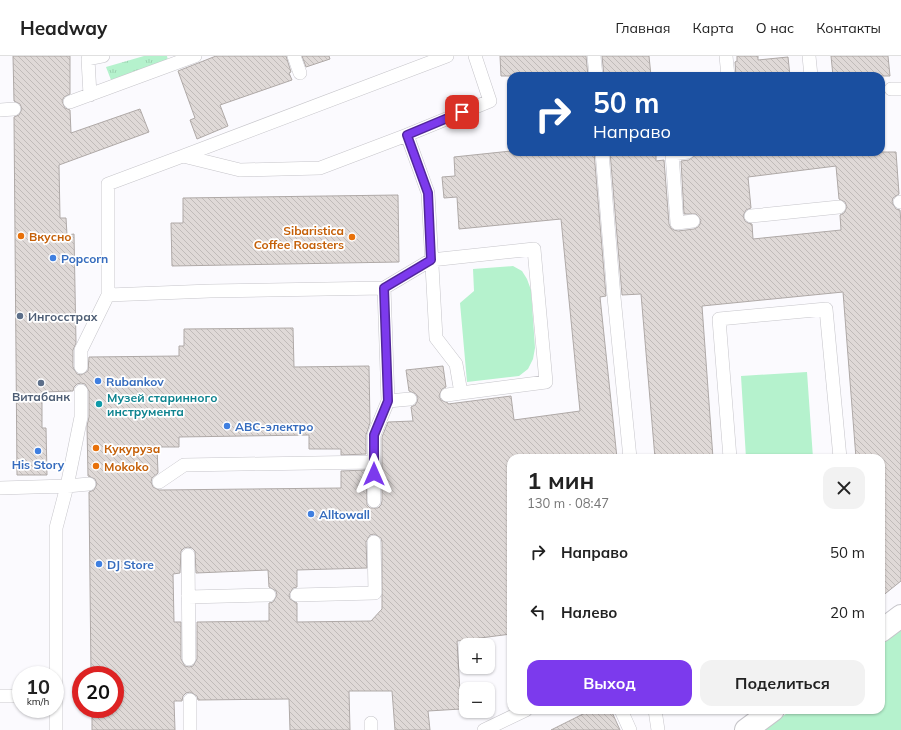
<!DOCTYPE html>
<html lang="ru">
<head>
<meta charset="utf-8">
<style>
  :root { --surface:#fff; --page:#f2f2f2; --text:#222; --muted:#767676; --line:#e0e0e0; --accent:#7c3aed }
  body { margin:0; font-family:Mulish,sans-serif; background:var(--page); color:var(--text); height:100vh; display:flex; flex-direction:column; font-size:15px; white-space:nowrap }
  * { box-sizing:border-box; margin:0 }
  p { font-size:13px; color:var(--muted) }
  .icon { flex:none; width:22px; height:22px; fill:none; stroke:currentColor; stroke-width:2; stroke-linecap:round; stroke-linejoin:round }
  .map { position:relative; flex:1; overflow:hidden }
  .details { position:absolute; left:507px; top:398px; width:378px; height:260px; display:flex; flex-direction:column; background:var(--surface); border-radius:12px; box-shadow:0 1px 3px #0004 }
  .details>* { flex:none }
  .hud { position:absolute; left:507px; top:16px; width:378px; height:84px; border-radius:12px; box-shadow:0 1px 3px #0004; background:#1a4fa0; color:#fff; overflow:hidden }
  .buttons { position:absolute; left:459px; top:582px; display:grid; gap:8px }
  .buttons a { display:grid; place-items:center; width:36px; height:36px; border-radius:8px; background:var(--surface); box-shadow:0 1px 3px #0004; font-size:20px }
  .speed { position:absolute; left:12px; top:610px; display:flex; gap:8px; font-size:20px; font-weight:700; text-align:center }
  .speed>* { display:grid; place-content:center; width:52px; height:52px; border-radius:50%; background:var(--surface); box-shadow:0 1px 3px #0004; line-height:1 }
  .speed small { font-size:10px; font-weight:400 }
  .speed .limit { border:6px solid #d22; background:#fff; color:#111 }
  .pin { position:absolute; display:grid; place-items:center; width:34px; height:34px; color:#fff; margin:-17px; border-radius:8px; box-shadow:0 2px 6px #0006 }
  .me { position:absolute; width:44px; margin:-22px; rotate:0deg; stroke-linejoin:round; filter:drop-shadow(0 0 3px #0008) }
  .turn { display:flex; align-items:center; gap:14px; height:84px; padding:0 20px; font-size:18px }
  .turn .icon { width:52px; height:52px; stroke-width:2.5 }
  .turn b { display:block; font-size:28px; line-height:34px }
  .round { display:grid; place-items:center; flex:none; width:42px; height:42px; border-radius:12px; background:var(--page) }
  .headline { display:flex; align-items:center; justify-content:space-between; height:68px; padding:0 20px }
  h1 { font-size:24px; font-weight:700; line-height:30px }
  .button { display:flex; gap:8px; margin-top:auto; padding:8px 20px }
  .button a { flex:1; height:46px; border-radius:12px; background:var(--accent); color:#fff; font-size:16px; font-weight:700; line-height:46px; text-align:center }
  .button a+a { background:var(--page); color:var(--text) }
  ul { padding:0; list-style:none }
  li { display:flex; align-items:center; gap:12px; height:60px; padding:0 20px }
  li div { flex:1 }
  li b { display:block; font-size:15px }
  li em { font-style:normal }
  header { display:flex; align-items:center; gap:24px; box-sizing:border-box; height:56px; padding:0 20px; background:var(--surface); border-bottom:1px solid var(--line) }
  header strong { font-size:19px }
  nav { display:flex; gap:22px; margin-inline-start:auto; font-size:14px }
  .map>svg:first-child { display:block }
  .grass { fill:url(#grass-tufts) }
  .park { fill:#b5f2cd }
  .building { fill:url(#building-back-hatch); stroke:#afa9a7; fill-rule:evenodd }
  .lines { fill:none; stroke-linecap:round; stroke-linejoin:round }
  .service-casing { stroke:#c6c5ca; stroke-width:14 }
  .tertiary-casing { stroke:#c6c5ca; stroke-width:24 }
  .service { stroke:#fff; stroke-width:13 }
  .tertiary { stroke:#fff; stroke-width:22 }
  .route-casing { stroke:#51269a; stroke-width:10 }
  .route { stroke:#7c3aed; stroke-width:7 }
  .food-dot { fill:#e8710a; stroke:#fff; stroke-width:1.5 }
  .shop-dot { fill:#3f7fe0; stroke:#fff; stroke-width:1.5 }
  .service-dot { fill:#5c6f8a; stroke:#fff; stroke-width:1.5 }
  .culture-dot { fill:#0f9aa8; stroke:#fff; stroke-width:1.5 }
  .labels { text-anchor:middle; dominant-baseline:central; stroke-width:3.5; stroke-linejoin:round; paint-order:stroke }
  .food-label { font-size:12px; font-weight:bold; fill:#c56008; stroke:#fff; text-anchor:start }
  .shop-label { font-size:12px; font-weight:bold; fill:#366cbe; stroke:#fff; text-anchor:start }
  .service-label { font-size:12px; font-weight:bold; fill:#4e5e75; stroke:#fff; text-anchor:start }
  .culture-label { font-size:12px; font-weight:bold; fill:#0d838f; stroke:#fff; text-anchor:start }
</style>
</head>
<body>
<header>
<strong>Headway</strong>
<nav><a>Главная</a><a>Карта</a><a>О нас</a><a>Контакты</a></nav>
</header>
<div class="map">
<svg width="901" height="674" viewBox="0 0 901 674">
  <defs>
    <pattern id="grass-tufts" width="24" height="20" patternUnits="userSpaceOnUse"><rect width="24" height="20" fill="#b5f2cd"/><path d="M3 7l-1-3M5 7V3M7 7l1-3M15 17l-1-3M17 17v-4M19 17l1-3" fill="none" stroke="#9cd0b0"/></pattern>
    <pattern id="building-back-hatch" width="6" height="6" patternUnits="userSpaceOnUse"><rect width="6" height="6" fill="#dfd9d7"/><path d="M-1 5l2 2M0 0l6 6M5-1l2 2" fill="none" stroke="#c0bbb9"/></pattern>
  </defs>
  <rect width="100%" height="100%" fill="#fbfafe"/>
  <path class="grass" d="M144,0h23l1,5 -57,19 -5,-13z"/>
  <path class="park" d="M513,210l9,5 5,8 4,11 4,58 -2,11 -5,10 -9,7 -52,6 -7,-79 14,-12 -1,-22z
    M807,316l6,86h-67l-5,-82z
    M901,570v104h-136l26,-20h90v-68z"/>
  <path class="building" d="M13,0h57v38l-6,3 -2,4 3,7 5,2 1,23 69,-24 9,23 -90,33 1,53h6l1,17 7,-1 2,109 -3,7v17l4,7 4,1 7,-4 1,-14 90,-1v-10h5v-17l109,-1 1,39 75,-1 1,57 -4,12v19l-25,1v-6h-32v-14l-130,2v10h-22l1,26 -6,5 -1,4 2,5 6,3 182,-2v-17l25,-1 1,35 3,3h8l3,-3 1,-4v-64l6,-15 25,-1 -2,-14 4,-2 2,-3 1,-4 -2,-4 -7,-3 -3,-21 37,-4 3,21 -4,2 -3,7 2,4 7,3v1l63,-8 3,24 66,-9 -19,-192 -102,10 -2,-32 -13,1 -2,-21 13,-1 -1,-19 57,-6 83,1 12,144 -6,1 17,161h-106v176l-54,7 4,68 -33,2 2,19h-35l-3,-39h-43l1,39h-60l-1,-31 -91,1 -1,-4 -7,-4 -4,1 -3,3 -1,5h-8l1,29h-83v-21h23v-34h-24l-2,-183 5,-2 3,-6 -2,-5 -7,-3 -1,-50 2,-9v-26l-4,-7 -4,-1 -4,1 -3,3 -1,4 -31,1v36h4l1,47h-30l-3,-358 5,-2 3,-6 -2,-5 -6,-3zM374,478l7,4 1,4v67l-11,12 -74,1v-19l-7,-4 -1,-4 4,-7 4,-1v-17l70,-2 -1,-26 4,-7zM188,491l4,1 3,3 1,22 72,-3 1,17 7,4 1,4 -4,7 -4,1v18l-72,1v37l-4,7 -4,1 -4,-1 -4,-7v-37h-7l-1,-48 7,-1 1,-22 3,-3z
    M216,0h70l5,16 -2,1 3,7 -72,25 8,21 -31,13 -7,-19 5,-2 -17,-47z
    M302,0h27l1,3 -24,8z
    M500,0h86l2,20h-87z
    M602,0h47l2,20h-47z
    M737,0h21v4l30,-3 2,19h-54l-1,-14 2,-1z
    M831,0h57l2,20h-57z
    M610,96h46v9l8,-1 5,64 2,4 3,2 4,1 16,-2 4,-2 2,-3 1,-4 -5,-6h-12l-3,-53 8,-1 6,-5 25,-3h176l3,42 -6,4 -1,4 4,7 4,1 1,13v358l-20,16v-139h-25l-13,-166 -141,14 11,152h-58l-14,-164 -19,1zM836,110l3,33 6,3 2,5 -3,6 -4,2 1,15 -88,9 -1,-15 -4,-1 -3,-2 -2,-5 3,-6 5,-2 -3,-31z
    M398,139l1,67 -227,4 -1,-43h12v-25z
    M591,654h20l9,20h-69z"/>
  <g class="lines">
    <defs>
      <path id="service" d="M294,0l6,17
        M594,0l2,20
        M726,0l2,20
        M809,0l2,20
        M891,33h10
        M90,39l-2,-36 15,-3
        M70,46l125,-46
        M0,54l14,-1
        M407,79l83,-34 -15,-45
        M602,96l12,145 16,161
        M688,96l-16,2 5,69 16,-2
        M183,100l264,-100
        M900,146h1
        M751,160l88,-9
        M81,311v-17l27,-55 102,-4 174,-3 47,-28 103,-11 12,133 -85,11 -5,-29 -20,-26 -8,-145 -21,-58 -87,33 -80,2 -57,-14 -75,28v111
        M447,339l14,-2
        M388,345l22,-2
        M730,402l-11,-139 107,-10 14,149
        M374,406v39
        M159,426l25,-17 190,-3v-27l14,-34 -4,-113
        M0,432l67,-2 22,-2
        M188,499l1,104
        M297,539l78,-2 -1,-51
        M188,541l81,-2
        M0,640h21
        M190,644v30
        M621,654l9,20
        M655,654l3,20
        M371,667v7
        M56,674v-202l11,-42 14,-69v-26
        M484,674l42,-20"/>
      <path id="tertiary" d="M881,575l20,-15
        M746,674l27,-20"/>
    </defs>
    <use href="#service" class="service-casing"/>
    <use href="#tertiary" class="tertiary-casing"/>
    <use href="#service" class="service"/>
    <use href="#tertiary" class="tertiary"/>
  </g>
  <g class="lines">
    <defs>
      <path id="route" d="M374,418v-39l14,-34 -4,-113 47,-28 -3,-67 -21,-58 55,-23"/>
    </defs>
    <use href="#route" class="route-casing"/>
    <use href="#route" class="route"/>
  </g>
  <g class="food-dot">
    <circle cx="21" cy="180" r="4"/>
    <circle cx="352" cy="181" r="4"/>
    <circle cx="96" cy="392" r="4"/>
    <circle cx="96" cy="410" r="4"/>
  </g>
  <g class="shop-dot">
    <circle cx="53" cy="202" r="4"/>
    <circle cx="98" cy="325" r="4"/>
    <circle cx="227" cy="370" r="4"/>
    <circle cx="38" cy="395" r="4"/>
    <circle cx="311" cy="458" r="4"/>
    <circle cx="99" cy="508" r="4"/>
  </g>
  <g class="service-dot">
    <circle cx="20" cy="260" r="4"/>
    <circle cx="41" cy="327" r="4"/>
  </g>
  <circle class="culture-dot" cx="99" cy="348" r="4"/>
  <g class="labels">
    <g class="food-label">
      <text x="344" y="174" text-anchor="end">Sibaristica<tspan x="344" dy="14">Coffee Roasters</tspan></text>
      <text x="29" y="180">Вкусно</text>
      <text x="104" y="392">Кукуруза</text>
      <text x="104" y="410">Mokoko</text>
    </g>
    <g class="shop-label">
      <text x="61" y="202">Popcorn</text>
      <text x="106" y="325">Rubankov</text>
      <text x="235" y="370">АВС-электро</text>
      <text x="38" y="408" text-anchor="middle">His Story</text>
      <text x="319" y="458">Alltowall</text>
      <text x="107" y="508">DJ Store</text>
    </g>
    <g class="service-label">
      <text x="28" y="260">Ингосстрах</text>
      <text x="41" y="340" text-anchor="middle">Витабанк</text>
    </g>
    <g class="culture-label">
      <text x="107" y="341">Музей старинного<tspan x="107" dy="14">инструмента</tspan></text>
    </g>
  </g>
</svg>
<div class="buttons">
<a>+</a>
<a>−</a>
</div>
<div class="speed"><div>10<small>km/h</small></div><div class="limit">20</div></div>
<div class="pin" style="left:462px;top:56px;background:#d93025"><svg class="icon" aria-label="arrive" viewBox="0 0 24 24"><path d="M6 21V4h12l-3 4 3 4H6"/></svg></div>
<svg class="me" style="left:374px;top:418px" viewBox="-20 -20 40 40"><path d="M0-17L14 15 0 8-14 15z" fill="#7c3aed" stroke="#fff" stroke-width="4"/></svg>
<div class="hud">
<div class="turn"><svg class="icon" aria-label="right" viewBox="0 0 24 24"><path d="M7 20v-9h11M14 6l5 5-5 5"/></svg><div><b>50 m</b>Направо</div></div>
</div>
<section class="details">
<div class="headline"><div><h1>1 мин</h1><p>130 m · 08:47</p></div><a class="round"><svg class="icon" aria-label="close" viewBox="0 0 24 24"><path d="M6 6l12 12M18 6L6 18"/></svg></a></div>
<ul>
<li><svg class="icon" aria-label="right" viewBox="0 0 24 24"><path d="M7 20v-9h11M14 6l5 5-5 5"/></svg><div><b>Направо</b></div><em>50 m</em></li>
<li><svg class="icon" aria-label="left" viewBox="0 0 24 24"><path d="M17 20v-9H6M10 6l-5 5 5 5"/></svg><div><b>Налево</b></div><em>20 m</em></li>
</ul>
<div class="button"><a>Выход</a><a>Поделиться</a></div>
</section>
</div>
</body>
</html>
